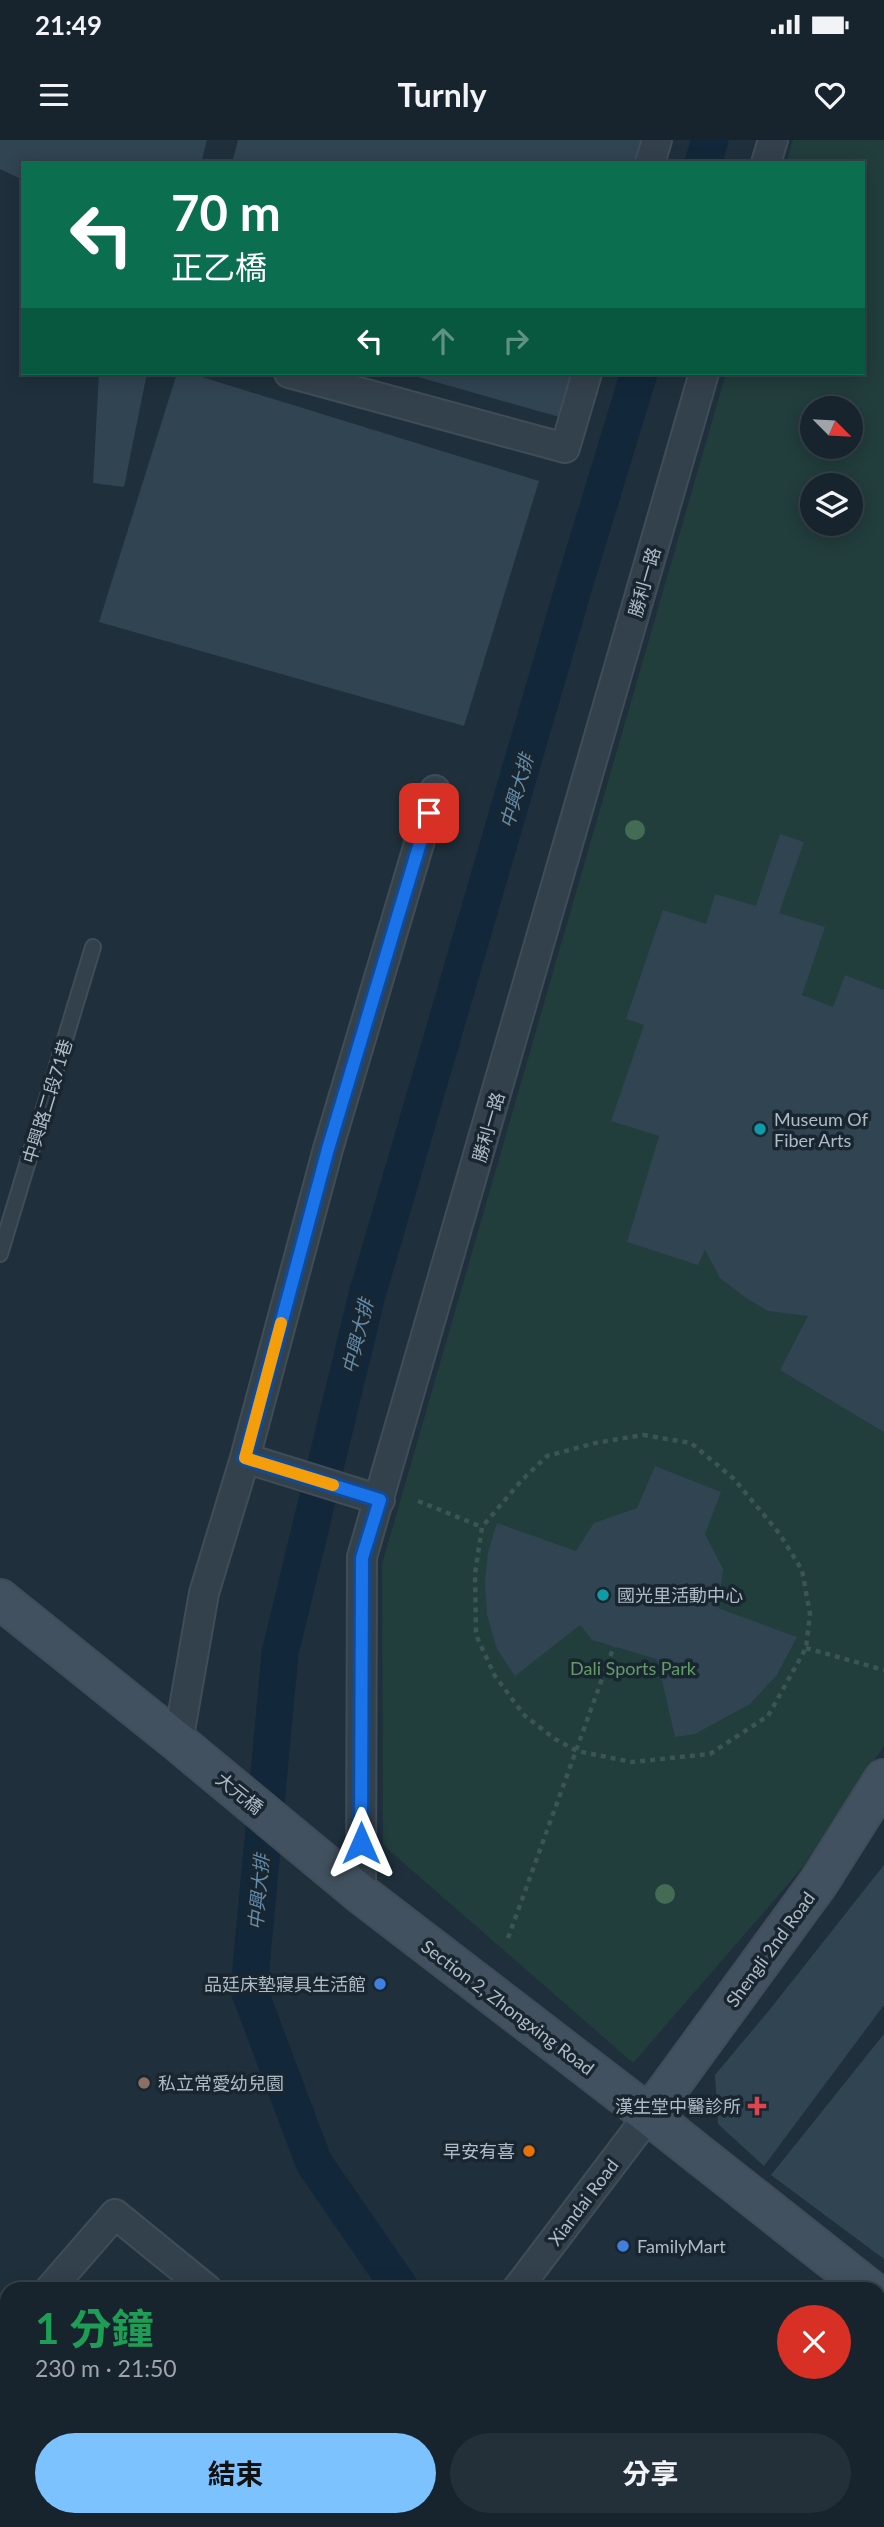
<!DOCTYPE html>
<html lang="zh-TW">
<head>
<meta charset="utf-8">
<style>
  :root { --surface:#17242d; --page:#243039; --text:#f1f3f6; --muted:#9ea4aa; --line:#364149; --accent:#7cc2ff }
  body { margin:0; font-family:Lato,"Noto Sans TC",sans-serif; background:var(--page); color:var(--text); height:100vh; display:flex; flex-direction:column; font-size:26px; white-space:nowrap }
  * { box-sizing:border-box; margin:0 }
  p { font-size:23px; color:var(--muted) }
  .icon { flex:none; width:38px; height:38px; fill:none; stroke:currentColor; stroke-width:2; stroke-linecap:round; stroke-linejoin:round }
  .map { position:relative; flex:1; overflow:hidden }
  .drawer { position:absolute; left:0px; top:2142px; width:886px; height:245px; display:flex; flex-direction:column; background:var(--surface); border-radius:21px 21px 0 0; box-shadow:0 4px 18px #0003,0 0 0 2px var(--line) }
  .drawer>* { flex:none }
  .banner { position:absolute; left:21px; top:21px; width:844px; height:214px; border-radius:0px; box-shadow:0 4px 18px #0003,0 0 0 2px var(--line); background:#0b6e4f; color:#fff; overflow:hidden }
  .needle { width:46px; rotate:114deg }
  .controls { position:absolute; left:800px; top:256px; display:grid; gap:14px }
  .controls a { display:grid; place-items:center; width:63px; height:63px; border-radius:50%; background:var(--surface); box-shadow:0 4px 18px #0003,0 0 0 2px var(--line); font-size:35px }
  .pin { position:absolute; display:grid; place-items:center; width:60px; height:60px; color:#fff; margin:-30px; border-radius:14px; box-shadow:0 4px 10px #0006 }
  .me { position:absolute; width:77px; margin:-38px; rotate:0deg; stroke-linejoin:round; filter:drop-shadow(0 0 5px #0008) }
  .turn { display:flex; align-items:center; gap:24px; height:147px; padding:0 35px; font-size:32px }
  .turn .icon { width:91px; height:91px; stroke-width:2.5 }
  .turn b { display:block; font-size:49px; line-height:60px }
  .lanes { display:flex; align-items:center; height:66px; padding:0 35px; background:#0003; justify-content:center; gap:35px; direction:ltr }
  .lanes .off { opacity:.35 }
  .round { display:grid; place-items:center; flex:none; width:74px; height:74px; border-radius:37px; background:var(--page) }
  .overview { display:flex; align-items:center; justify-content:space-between; height:119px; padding:0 35px }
  h1 { font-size:42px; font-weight:700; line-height:52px; color:#1e9e55 }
  .cta { display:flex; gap:14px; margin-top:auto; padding:14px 35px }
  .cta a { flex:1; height:80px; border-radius:42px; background:var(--accent); color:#111; font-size:28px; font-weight:700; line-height:80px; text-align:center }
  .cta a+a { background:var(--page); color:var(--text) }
  .status { display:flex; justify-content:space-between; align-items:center; height:49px; padding:0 35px; background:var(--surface); direction:ltr }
  .status svg { height:19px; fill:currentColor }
  header { display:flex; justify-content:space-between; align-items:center; height:91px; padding:0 35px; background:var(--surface); font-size:32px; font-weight:700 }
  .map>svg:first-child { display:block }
  .green { fill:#213d3c; fill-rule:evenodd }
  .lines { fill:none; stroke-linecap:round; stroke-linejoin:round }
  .canal { stroke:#12283a; stroke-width:37 }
  .building { fill:#314452 }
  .lane-casing { stroke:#3f4d58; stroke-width:18 }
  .street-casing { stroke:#3f4d58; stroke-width:32 }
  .secondary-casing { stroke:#3f4d58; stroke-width:42 }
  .path { stroke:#3a5553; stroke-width:4.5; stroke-dasharray:5 5; stroke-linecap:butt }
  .lane { stroke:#33414c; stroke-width:14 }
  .street { stroke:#33414c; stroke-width:28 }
  .secondary { stroke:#41515f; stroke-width:38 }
  .tree { fill:#446b54 }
  .route-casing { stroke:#114b97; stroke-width:18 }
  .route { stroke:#1a73e8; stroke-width:12 }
  .slow { stroke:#f59e0b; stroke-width:12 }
  .culture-dot { fill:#0f9aa8; stroke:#192630; stroke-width:2.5 }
  .shop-dot { fill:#3f7fe0; stroke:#192630; stroke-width:2.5 }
  .education-dot { fill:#8d6e63; stroke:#192630; stroke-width:2.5 }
  .health-dot { fill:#e0444e; stroke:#192630; stroke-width:2.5 }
  .food-dot { fill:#e8710a; stroke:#192630; stroke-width:2.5 }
  .labels { text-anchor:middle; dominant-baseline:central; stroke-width:7; stroke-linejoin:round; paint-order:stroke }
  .street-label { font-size:18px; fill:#aebcc8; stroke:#192630 }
  .poi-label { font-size:18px; fill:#aebcc8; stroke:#192630; text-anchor:start }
  .park-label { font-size:18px; fill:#629c67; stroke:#192630 }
  .water-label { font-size:19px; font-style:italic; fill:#638cab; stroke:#192630 }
</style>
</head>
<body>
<div class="status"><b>21:49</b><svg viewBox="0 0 49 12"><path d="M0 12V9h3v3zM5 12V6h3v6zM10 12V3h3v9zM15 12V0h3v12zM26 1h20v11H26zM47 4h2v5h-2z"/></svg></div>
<header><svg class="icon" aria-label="menu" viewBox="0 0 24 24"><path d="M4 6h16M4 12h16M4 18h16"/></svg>Turnly<svg class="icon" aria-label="heart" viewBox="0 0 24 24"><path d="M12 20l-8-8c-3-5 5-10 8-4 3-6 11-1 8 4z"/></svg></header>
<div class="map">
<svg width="884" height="2387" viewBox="0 0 884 2387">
  <rect width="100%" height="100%" fill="#1f303c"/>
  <path class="green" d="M793,0h91v1606l-81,121 -170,196 -250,-218 -1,-281 344,-1191h137v-210h-77zM812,268h38v38h-38zM812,345h38v38h-38z"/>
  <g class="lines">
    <path class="canal" d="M703,23l7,-23
      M401,2149l-87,-126 -65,-173 31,-337 87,-358 207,-709 65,-213
      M558,2380l5,7"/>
  </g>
  <path class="building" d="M0,0h207l-6,23h-178v17l-23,-11z
    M238,0h406l-7,23h-405z
    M99,233h48l-23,114 -31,-4z
    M177,233h12l350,108 -75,245 -365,-104z
    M404,233h173l-14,45z
    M780,694l24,8 -25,71 46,14 -23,68 31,12 12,-32 39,15v442l-104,-62 28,-54 -40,-5 -22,-13 -26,-20 -15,-28 -7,15 -71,-23 32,-106 -48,-15 33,-96 -18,-6 37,-109 43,14 9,-30 41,12z
    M655,1326l66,26 -16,42 18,35 -5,39 79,29 -20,38 -27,29 -55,30 -20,3 -18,-78 -65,-19 -12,-15 -65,51 -18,-27 -10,-34 -2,-34 3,-29 9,-29 79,28 18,-28 43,-15z
    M884,1725v140l-120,161 -46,-42 -3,-49 56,-67z
    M884,1894v225l-113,-84z
    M388,2380h2l15,7h-22z
    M616,2380h112l4,7h-112z"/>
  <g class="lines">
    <defs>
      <path id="lane" d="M0,1114l93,-307
        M878,2344l6,-4
        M812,2387l10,-7"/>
      <path id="street" d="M650,23l7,-23
        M766,23l7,-23
        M289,233l276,75 22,-75
        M245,1318l135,42
        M178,1602l26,-149 41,-135 83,-309 107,-359
        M361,1754l1,-337 342,-1184
        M50,2149l65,-75 92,75
        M517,2149l132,-174
        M0,2207l7,-8
        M333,2387l6,-7"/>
      <path id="secondary" d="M0,1459l178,143 183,152 288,221 220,174
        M649,1975l170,-233 65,-103"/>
    </defs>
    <use href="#lane" class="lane-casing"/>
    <use href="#street" class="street-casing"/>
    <use href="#secondary" class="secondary-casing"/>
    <path class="path" d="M643,1295l48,8 43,36 45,54 23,37 8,44 -4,34 -38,68 -58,38 -78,8 -55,-11 -22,-12 -31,-24 -29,-39 -19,-41 -1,-61 7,-47 39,-46 26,-25 48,-13z
      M418,1361l64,26
      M806,1508l78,22
      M508,1798l106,-292
      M581,2380l5,7
      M111,2387l1,-7"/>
    <use href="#lane" class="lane"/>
    <use href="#street" class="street"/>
    <use href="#secondary" class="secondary"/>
  </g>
  <g class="tree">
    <circle cx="635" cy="690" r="10"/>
    <circle cx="665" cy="1754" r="10"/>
  </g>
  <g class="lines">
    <defs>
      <path id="route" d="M361,1703l1,-285 18,-58 -135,-42 83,-309 101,-336"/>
    </defs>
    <use href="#route" class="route-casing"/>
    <use href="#route" class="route"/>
    <path class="slow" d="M281,1183l-36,135 88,27"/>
  </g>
  <g class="culture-dot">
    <circle cx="760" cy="989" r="7"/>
    <circle cx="603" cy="1455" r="7"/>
  </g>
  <g class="shop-dot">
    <circle cx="380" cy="1844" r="7"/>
    <circle cx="623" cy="2106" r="7"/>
  </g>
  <circle class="education-dot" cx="144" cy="1943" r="7"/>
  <path class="health-dot" d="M753.5 1955.5h7v7h7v7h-7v7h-7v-7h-7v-7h7z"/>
  <circle class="food-dot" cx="529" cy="2011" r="7"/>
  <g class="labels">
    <g class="street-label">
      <text transform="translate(644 442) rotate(-74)">勝利一路</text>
      <text transform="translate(47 961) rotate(-73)">中興路二段71巷</text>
      <text transform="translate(488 987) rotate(-74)">勝利一路</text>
      <text transform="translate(240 1653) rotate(39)">大元橋</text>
      <text transform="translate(770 1809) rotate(-54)">Shengli 2nd Road</text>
      <text transform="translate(508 1867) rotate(37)">Section 2, Zhongxing Road</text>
      <text transform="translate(583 2062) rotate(-53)">Xiandai Road</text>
    </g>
    <g class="poi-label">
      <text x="774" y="979">Museum Of<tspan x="774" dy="21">Fiber Arts</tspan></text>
      <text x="617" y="1455">國光里活動中心</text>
      <text x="366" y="1844" text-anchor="end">品廷床墊寢具生活館</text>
      <text x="158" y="1943">私立常愛幼兒園</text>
      <text x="741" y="1966" text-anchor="end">漢生堂中醫診所</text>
      <text x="515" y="2011" text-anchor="end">早安有喜</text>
      <text x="637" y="2106">FamilyMart</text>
    </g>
    <g class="park-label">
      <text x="633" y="1528">Dali Sports Park</text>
    </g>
    <g class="water-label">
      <text transform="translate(516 651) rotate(-74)">中興大排</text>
      <text transform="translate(357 1196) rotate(-76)">中興大排</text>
      <text transform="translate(258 1752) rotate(-85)">中興大排</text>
    </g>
  </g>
</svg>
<div class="controls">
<a><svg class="needle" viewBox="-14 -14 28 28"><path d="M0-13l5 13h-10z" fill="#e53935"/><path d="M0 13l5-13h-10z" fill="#9ea4aa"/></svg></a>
<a><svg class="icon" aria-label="layers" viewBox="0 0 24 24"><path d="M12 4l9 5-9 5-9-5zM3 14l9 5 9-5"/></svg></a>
</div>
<div class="pin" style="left:429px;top:673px;background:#d93025"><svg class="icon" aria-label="arrive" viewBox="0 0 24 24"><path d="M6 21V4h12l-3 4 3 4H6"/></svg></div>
<svg class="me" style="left:361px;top:1703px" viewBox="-20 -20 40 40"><path d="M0-17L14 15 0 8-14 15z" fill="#1a73e8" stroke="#fff" stroke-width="4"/></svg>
<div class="banner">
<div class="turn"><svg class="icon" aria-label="left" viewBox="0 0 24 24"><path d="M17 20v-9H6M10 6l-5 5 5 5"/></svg><div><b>70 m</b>正乙橋</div></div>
<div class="lanes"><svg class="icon" aria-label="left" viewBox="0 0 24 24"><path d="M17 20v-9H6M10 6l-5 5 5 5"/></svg><svg class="icon off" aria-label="ahead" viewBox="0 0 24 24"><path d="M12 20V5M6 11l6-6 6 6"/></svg><svg class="icon off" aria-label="right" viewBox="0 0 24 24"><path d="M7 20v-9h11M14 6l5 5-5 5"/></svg></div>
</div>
<section class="drawer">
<div class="overview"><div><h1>1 分鐘</h1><p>230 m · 21:50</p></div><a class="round" style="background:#d93025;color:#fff"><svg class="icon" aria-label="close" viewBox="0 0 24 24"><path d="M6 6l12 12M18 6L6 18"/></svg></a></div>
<div class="cta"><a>結束</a><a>分享</a></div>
</section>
</div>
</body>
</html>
